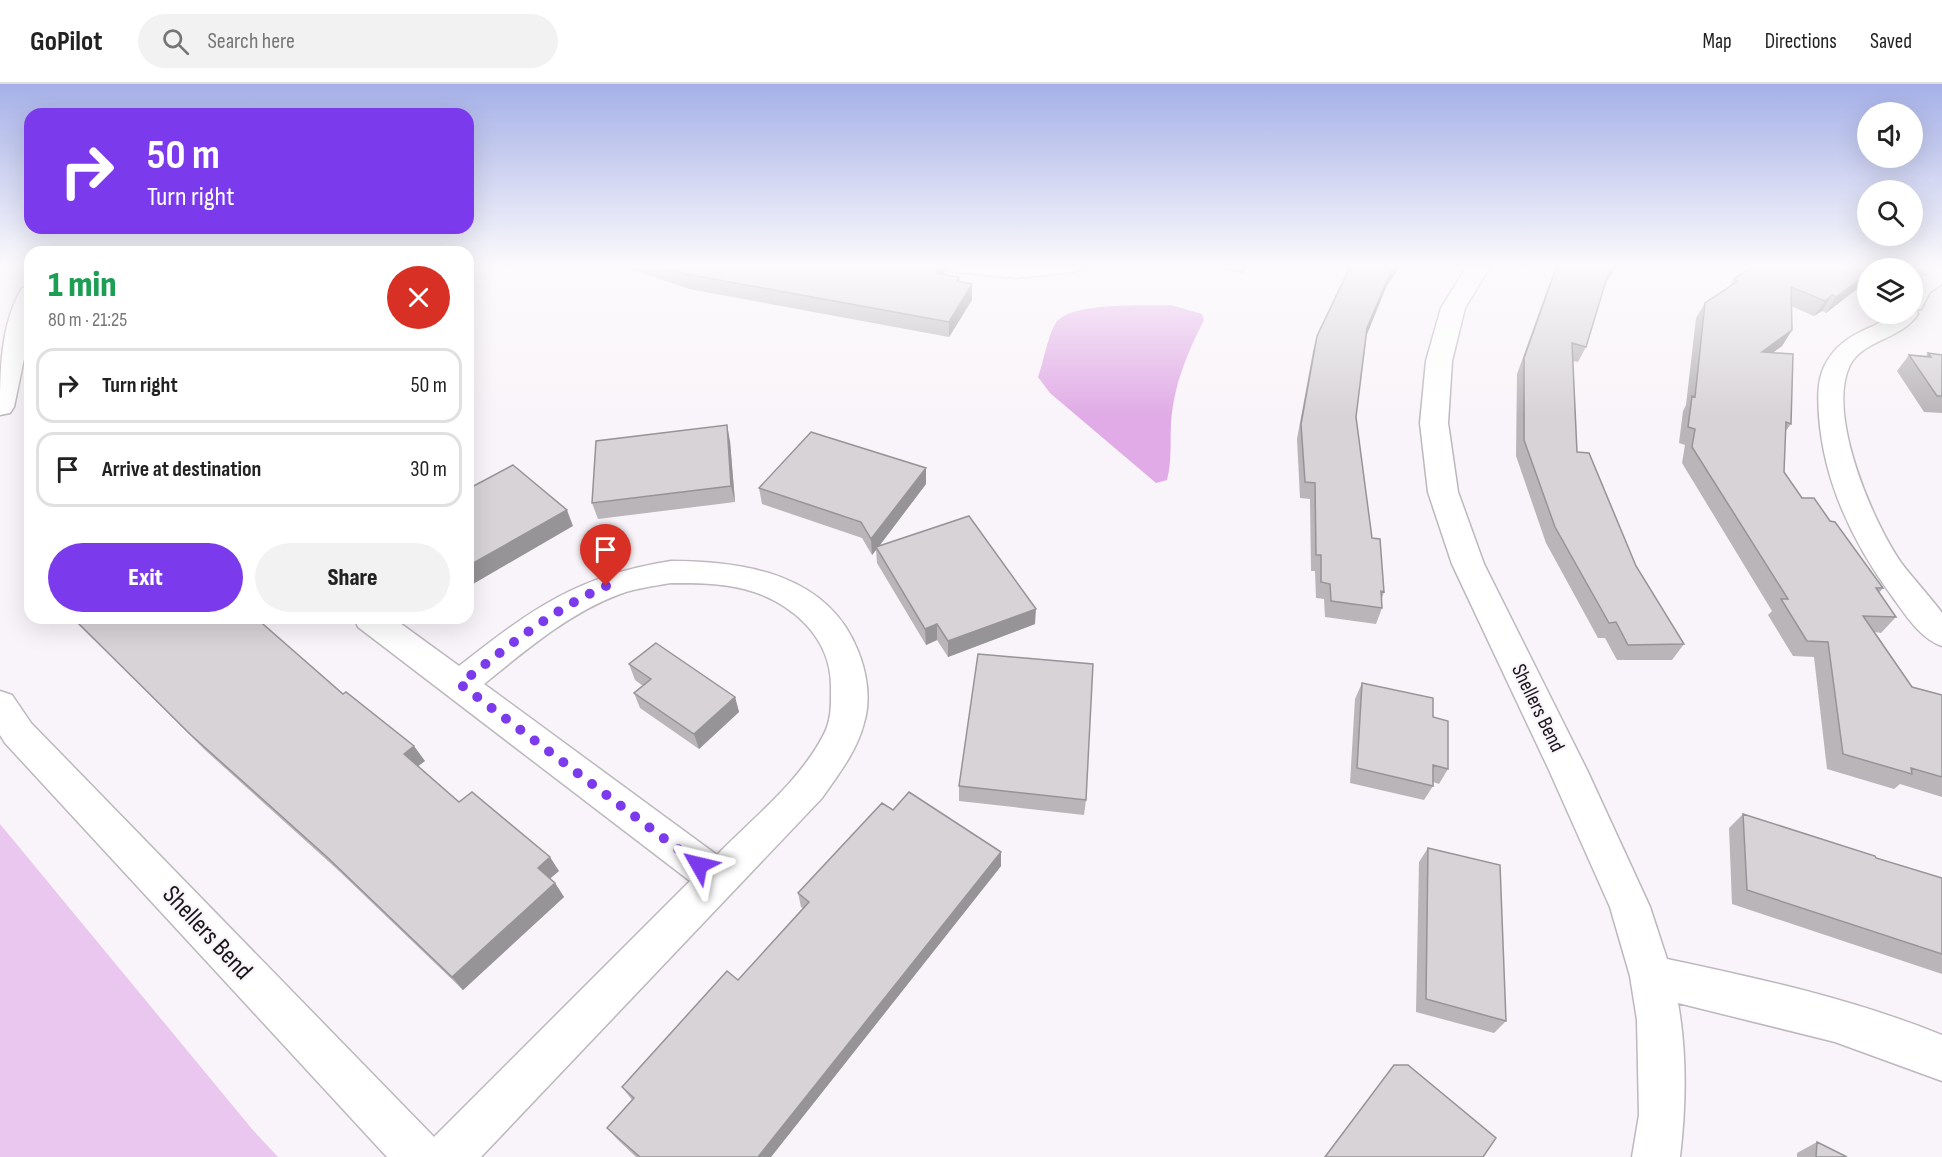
<!DOCTYPE html>
<html lang="en">
<head>
<meta charset="utf-8">
<style>
  :root { --surface:#fff; --page:#f2f2f2; --text:#222; --muted:#767676; --line:#e0e0e0; --accent:#7c3aed }
  body { margin:0; font-family:"Sofia Sans Condensed",sans-serif; background:var(--page); color:var(--text); height:100vh; display:flex; flex-direction:column; font-size:22px; white-space:nowrap }
  * { box-sizing:border-box; margin:0 }
  p { font-size:20px; color:var(--muted) }
  .icon { flex:none; width:33px; height:33px; fill:none; stroke:currentColor; stroke-width:2; stroke-linecap:round; stroke-linejoin:round }
  .map { position:relative; flex:1; overflow:hidden }
  .details { position:absolute; left:24px; top:162px; width:450px; height:378px; display:flex; flex-direction:column; background:var(--surface); border-radius:18px; box-shadow:0 6px 24px #0002 }
  .details>* { flex:none }
  .banner { position:absolute; left:24px; top:24px; width:450px; height:126px; border-radius:18px; box-shadow:0 6px 24px #0002; background:#7c3aed; color:#fff; overflow:hidden }
  .controls { position:absolute; left:1857px; top:18px; display:grid; gap:12px }
  .controls a { display:grid; place-items:center; width:66px; height:66px; border-radius:50%; background:var(--surface); box-shadow:0 6px 24px #0002; font-size:30px }
  .pin { position:absolute; display:grid; place-items:center; width:51px; height:51px; color:#fff; margin:-62px -26px; border-radius:50% 50% 50% 0; rotate:-45deg; box-shadow:0 0 6px #0007 }
  .pin .icon { rotate:45deg }
  .me { position:absolute; width:66px; margin:-33px; rotate:307deg; stroke-linejoin:round; filter:drop-shadow(0 0 4px #0008) }
  .turn { display:flex; align-items:center; gap:21px; height:126px; padding:0 24px; font-size:27px }
  .turn .icon { width:78px; height:78px; stroke-width:2.5 }
  .turn b { display:block; font-size:42px; line-height:51px }
  .round { display:grid; place-items:center; flex:none; width:63px; height:63px; border-radius:32px; background:var(--page) }
  .summary { display:flex; align-items:center; justify-content:space-between; height:102px; padding:0 24px }
  h1 { font-size:36px; font-weight:800; line-height:45px; color:#1e9e55 }
  .button { display:flex; gap:12px; margin-top:auto; padding:12px 24px }
  .button a { flex:1; height:69px; border-radius:36px; background:var(--accent); color:#fff; font-size:24px; font-weight:800; line-height:69px; text-align:center }
  .button a+a { background:var(--page); color:var(--text) }
  ul { padding:0; list-style:none }
  li { display:flex; align-items:center; gap:18px; height:75px; margin:0 12px 9px; padding:0 12px; border:3px solid var(--line); border-radius:18px }
  li div { flex:1 }
  li b { display:block; font-size:22px }
  li em { font-style:normal }
  header { display:flex; align-items:center; gap:36px; box-sizing:border-box; height:84px; padding:0 30px; background:var(--surface); border-bottom:2px solid var(--line) }
  header strong { font-size:28px }
  nav { display:flex; gap:33px; margin-inline-start:auto; font-size:21px }
  .search { width:420px; height:54px; background:var(--page); display:flex; align-items:center; gap:15px; box-sizing:border-box; padding:0 21px; border-radius:33px; color:var(--muted); font-size:22px }
  .map>svg:first-child { display:block }
  .green { fill:#eac7ee }
  .water { fill:#e0abe6 }
  .lines { fill:none; stroke-linecap:round; stroke-linejoin:round }
  .minor-casing { stroke:#bcb8bd; stroke-width:3 }
  .major-casing { stroke:#bcb8bd; stroke-width:3 }
  .minor { fill:#fff; fill-rule:evenodd }
  .major { fill:#fff; fill-rule:evenodd }
  .wall { fill:#b9b5b9 }
  .shaded-wall { fill:#969496 }
  .building { fill:#d7d3d7; stroke:#969496; stroke-width:1.5 }
  .route { stroke:#7c3aed; stroke-width:10; stroke-dasharray:0 18 }
  .labels { text-anchor:middle; dominant-baseline:central; stroke-width:4.5; stroke-linejoin:round; paint-order:stroke }
  .street-label { font-size:21px; fill:#171517; stroke:#f9f4f9 }
  .near-street-label { font-size:26px; fill:#171517; stroke:#f9f4f9 }
</style>
</head>
<body>
<header>
<strong>GoPilot</strong>
<div class="search"><svg class="icon" aria-label="search" viewBox="0 0 24 24"><circle cx="10" cy="10" r="6"/><path d="M15 15l6 6"/></svg>Search here</div>
<nav><a>Map</a><a>Directions</a><a>Saved</a></nav>
</header>
<div class="map">
<svg width="1942" height="1073" viewBox="0 0 1942 1073">
  <rect width="100%" height="100%" fill="#f9f4f9"/>
  <path class="green" d="M0,740l252,305 26,28h-278z"/>
  <path class="water" d="M1171,221l31,9 2,6c-17,34 -30,64 -33,103 -1,19 1,38 -4,57l-11,3 -106,-90 -12,-16c6,-17 9,-38 17,-53 12,-23 92,-18 116,-19z"/>
  <g class="lines">
    <defs>
      <path id="minor" d="M945,181h139l-3,5 -8,2 -57,6 -60,-6 -8,-2z
        M1468,181h23l-26,43 -13,53 -4,62 10,69 26,72 103,206 63,137 17,52c94,20 186,40 275,76v46l-107,-39 -157,-39c9,50 8,104 2,154h-48l7,-42 -2,-95 -7,-44 -20,-69 -61,-137 -97,-206 -24,-72 -8,-69 6,-62 15,-53z
        M1942,183v17l-12,8 -9,17 -5,1 2,4c-17,26 -54,25 -68,51 -24,49 23,158 52,199 6,8 38,45 40,49 0,9 0,23 0,33 -21,-7 -35,-29 -48,-47 -40,-54 -70,-115 -75,-183 -1,-16 -2,-34 5,-49 10,-21 26,-31 47,-40 8,-3 16,-11 23,-13 5,-2 13,0 18,0v-32l22,-13z
        M30,202v44l-16,77 -4,6 -10,2c0,-42 0,-90 22,-127z
        M671,477c73,0 157,13 187,90 9,22 13,49 6,72 -7,28 -26,52 -42,75l-341,359h-94l-382,-414 -5,-8v-44l12,4 19,28 403,414 256,-256 -332,-254 -4,-9h39l66,48c73,-57 117,-90 212,-105zM671,499c24,0 49,0 73,6 46,12 87,47 87,97 0,18 1,34 -8,50 -24,46 -70,82 -106,119l-233,-171c42,-34 85,-71 136,-90 16,-6 34,-8 51,-11z"/>
      <path id="major" d="M1914,181h28v14l-25,-9z"/>
    </defs>
    <use href="#minor" class="minor-casing"/>
    <use href="#major" class="major-casing"/>
    <use href="#minor" class="minor"/>
    <use href="#major" class="major"/>
  </g>
  <path class="wall" d="M619,181h327v5l-3,4 16,3v5l13,18 -23,37 -260,-48z
    M1209,181h41l-7,9z
    M1351,181h51l-15,20 -20,49 -11,83 16,121 12,54 -2,6v10l-6,16 -51,-7 -1,-18 -8,-1 -1,-27h-4l-1,-72 -10,-1 -3,-59 16,-88 4,-15z
    M1618,181l-13,18 -19,64 -8,15 -5,-1 4,91 59,114 48,78 -12,16h-55l-12,-22h-7l-52,-95 -30,-87 1,-82 31,-87 7,-16z
    M1868,184v4l-11,17 -31,24 -4,-2 -8,5 -23,-10 1,24 -10,16 -10,7 19,71 -6,8 -1,40 18,26 28,23 53,67 -4,5 17,24 -15,16 -6,-1 37,55 30,8v102l-42,-13 -6,5 -67,-20 -13,-112 -21,-1 -25,-41 4,-4 -90,-148 3,-18 -6,-2 4,-32 3,-6 10,-87 9,-15 25,-17 4,-7z
    M1928,269l14,2v58l-18,-1 -27,-41 12,-16 17,1z
    M730,357l5,61 -137,17 -6,-16z
    M926,384v16l-47,62 156,78 -87,33 -11,-17 -11,5 -49,-82 -1,-13 -4,5 -10,-17 -100,-34 -3,-16z
    M79,540l264,70 82,67 -7,5 41,36 100,69 -9,7 5,5 9,14 -101,93 -124,-119 -134,-121z
    M629,580l106,33 4,15 -40,37 -59,-41 -6,-15 9,-7 -8,-6z
    M1362,599l71,34 15,52 -9,15 -6,-2v4l-9,14 -74,-17 5,-84z
    M959,702l127,14 -2,15 -125,-14z
    M893,726l108,42v14l-230,291h-135l-20,-19 -9,-10 25,-28 -10,-13 116,-107 65,-72 -2,-1 -3,-14z
    M1743,730l133,44 66,20v96l-210,-70 -3,-76z
    M1428,764l78,173 -12,12 -78,-21 3,-150z
    M1394,981l89,92h-159z
    M1817,1058l30,15h-50v-4z"/>
  <path class="shaded-wall" d="M939,181h7v5l-11,18v-15z
    M1245,181h5l-7,9z
    M1395,181h7l-15,20 -24,59 4,-16 25,-59z
    M1614,181h4l-17,24 7,-15z
    M1868,185v3l-4,4 3,-2 -10,15 -31,24 10,-16z
    M972,200v16l-23,37v-15z
    M1832,211l-10,16 -8,5 11,-15z
    M1792,246l-10,16 -30,22 10,-16z
    M727,341l3,16 5,61 -4,-16z
    M926,384v16l-49,65 -1,-2v3l-4,5 -1,-16z
    M567,426l6,16 -105,61v-21z
    M1036,525l-1,15 -87,33v-16z
    M937,540v16l-11,5 -1,-16z
    M735,613l4,15 -40,37 -5,-15z
    M414,662l11,15 -11,8 -10,-15z
    M1001,768v14l-230,291h-13z
    M550,773l9,14 -13,11 -8,-14z
    M555,799l9,14 -101,93 -11,-13z"/>
  <path class="building" d="M660,181h279l-4,8 24,4 -2,4 15,3 -23,38 -263,-48z
    M1351,181h44l-3,4 -25,59 -11,89 16,121 8,1 4,53 -3,-1 1,17 -51,-7 -1,-17 -9,-2v-27h-5l-1,-72 -10,-1 -4,-58 16,-88z
    M1560,181h54l-6,9 -22,73 -14,-4 5,109 12,1 47,113 48,78 -56,1 -12,-23 -7,1 -54,-96 -31,-87v-82l31,-87z
    M1756,181h110l5,2 -3,1 -5,5 4,1 -31,23 -4,-2 -7,6 -34,-14 1,43 -30,22 31,2 -2,70 -5,-2 -2,50 18,26h12l16,23 5,1 48,66h-7l20,29 -33,-1 49,71 30,8v82l-31,-9 1,6 -69,-20 -15,-112 -21,-1 -26,-42h7l-96,-152 3,-18 -7,-2 4,-31 3,1 10,-94 33,-22 -4,-2z
    M1928,269l14,2v41h-5l-28,-41 22,2z
    M727,341l4,61 -139,17 4,-62z
    M811,348l115,36 -55,71 -10,-17 -102,-34z
    M513,381l54,45 -99,56v-77z
    M969,432l67,93 -88,32 -11,-17 -12,5 -49,-82z
    M77,534h179l87,76 3,-2 68,54 -10,8 55,48 13,-10 78,65 -12,11 17,15 -103,94 -125,-120 -136,-122 -112,-111z
    M656,559l79,54 -41,37 -60,-41 17,-14 -22,-15z
    M978,570l115,10 -7,136 -127,-14z
    M1362,599l71,15v19l15,4v48l-15,-4v21l-76,-18z
    M909,708l92,60 -243,305h-118l-33,-29 27,-30 -12,-11 105,-116 11,9 21,-23 50,-55 -11,-9 84,-90 11,7z
    M1743,730l132,42 1,2 66,20v76l-195,-64z
    M1428,764l72,17 6,156 -80,-22z
    M1394,981h14l88,73 -13,19h-158z
    M1817,1058l30,15h-31z"/>
  <linearGradient id="sky" x2="0" y2="1"><stop stop-color="#a5b0e7"/><stop offset="0.55" stop-color="#fcfafc"/><stop offset="1" stop-color="#fcfafc" stop-opacity="0"/></linearGradient>
  <rect width="1942" height="332" fill="url(#sky)"/>
  <g class="lines">
    <path class="route" d="M606,502c-54,24 -99,61 -146,98l239,181"/>
  </g>
  <g class="labels">
    <g class="street-label">
      <text transform="translate(1538 624) rotate(64)">Shellers Bend</text>
    </g>
    <g class="near-street-label">
      <text transform="translate(207 849) rotate(47)">Shellers Bend</text>
    </g>
  </g>
</svg>
<div class="controls">
<a><svg class="icon" aria-label="sound" viewBox="0 0 24 24"><path d="M4 9h4l5-4v14l-5-4H4zM17 9q2 3 0 6"/></svg></a>
<a><svg class="icon" aria-label="search" viewBox="0 0 24 24"><circle cx="10" cy="10" r="6"/><path d="M15 15l6 6"/></svg></a>
<a><svg class="icon" aria-label="layers" viewBox="0 0 24 24"><path d="M12 4l9 5-9 5-9-5zM3 14l9 5 9-5"/></svg></a>
</div>
<div class="pin" style="left:606px;top:502px;background:#d93025"><svg class="icon" aria-label="arrive" viewBox="0 0 24 24"><path d="M6 21V4h12l-3 4 3 4H6"/></svg></div>
<svg class="me" style="left:699px;top:781px" viewBox="-20 -20 40 40"><path d="M0-17L14 15 0 8-14 15z" fill="#7c3aed" stroke="#fff" stroke-width="4"/></svg>
<div class="banner">
<div class="turn"><svg class="icon" aria-label="right" viewBox="0 0 24 24"><path d="M7 20v-9h11M14 6l5 5-5 5"/></svg><div><b>50 m</b>Turn right</div></div>
</div>
<section class="details">
<div class="summary"><div><h1>1 min</h1><p>80 m · 21:25</p></div><a class="round" style="background:#d93025;color:#fff"><svg class="icon" aria-label="close" viewBox="0 0 24 24"><path d="M6 6l12 12M18 6L6 18"/></svg></a></div>
<ul>
<li><svg class="icon" aria-label="right" viewBox="0 0 24 24"><path d="M7 20v-9h11M14 6l5 5-5 5"/></svg><div><b>Turn right</b></div><em>50 m</em></li>
<li><svg class="icon" aria-label="arrive" viewBox="0 0 24 24"><path d="M6 21V4h12l-3 4 3 4H6"/></svg><div><b>Arrive at destination</b></div><em>30 m</em></li>
</ul>
<div class="button"><a>Exit</a><a>Share</a></div>
</section>
</div>
</body>
</html>
